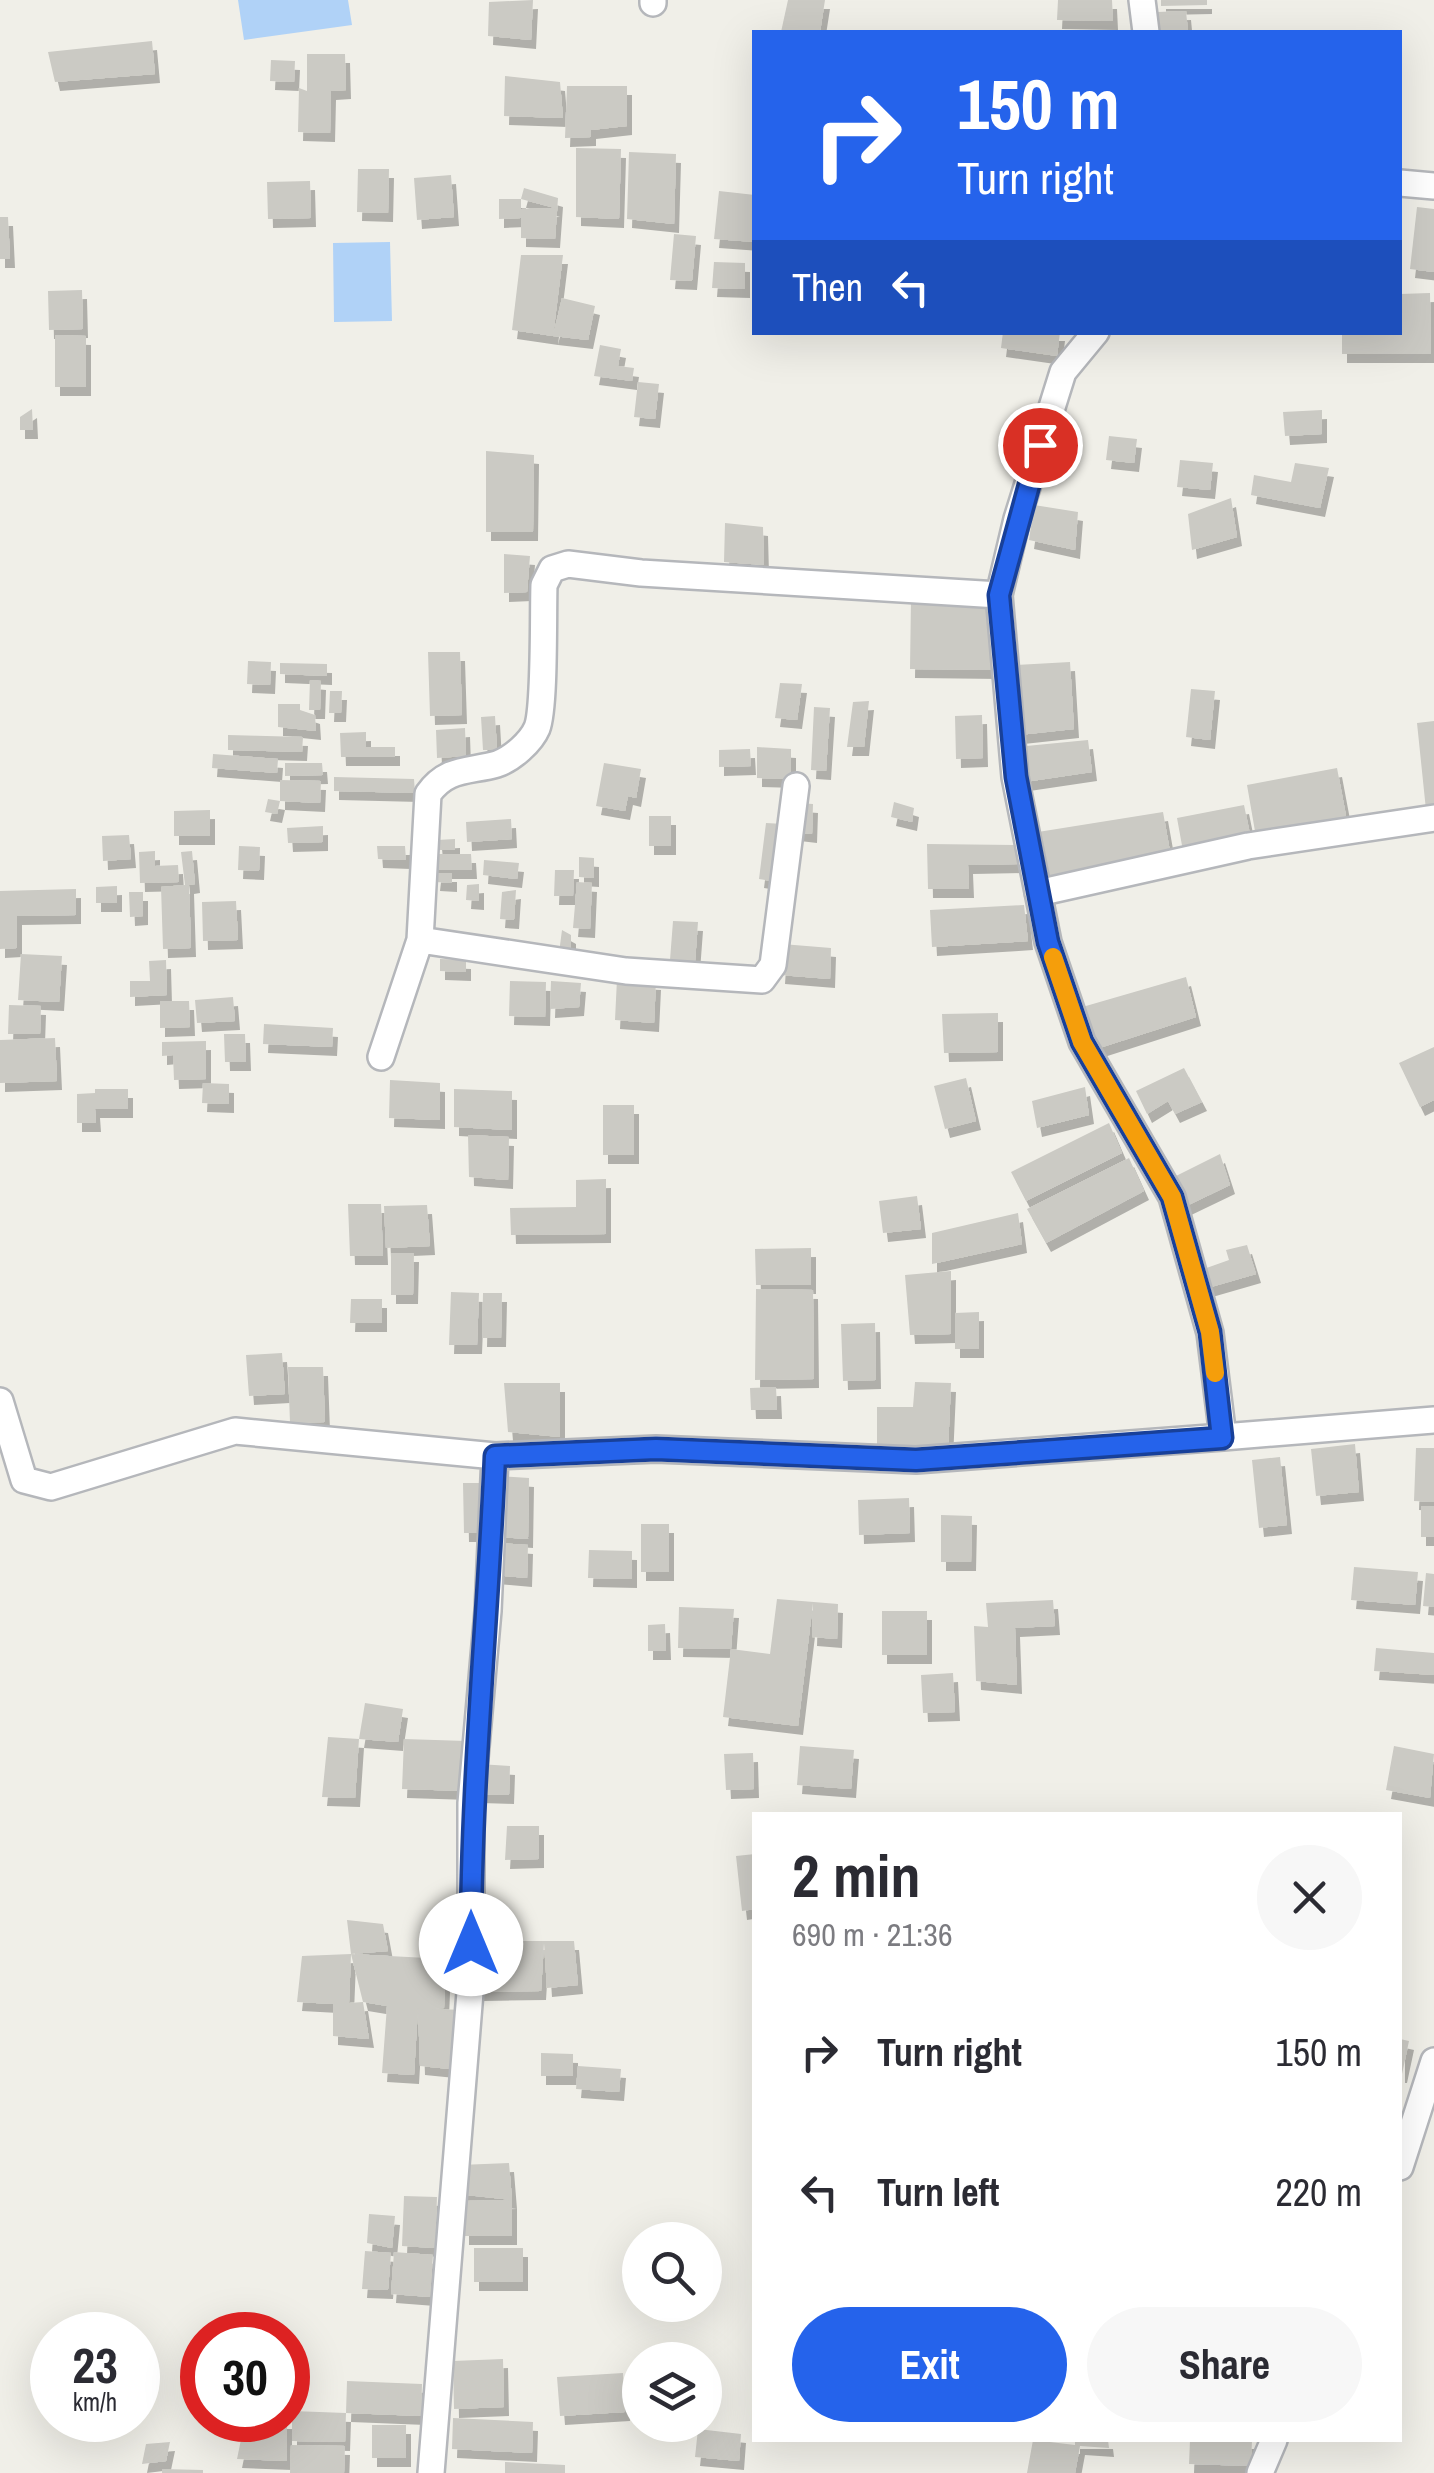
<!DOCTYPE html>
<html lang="en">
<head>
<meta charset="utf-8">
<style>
  :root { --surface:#fff; --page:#f7f7f7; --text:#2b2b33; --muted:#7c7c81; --accent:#2563eb }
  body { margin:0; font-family:"Archivo Narrow",sans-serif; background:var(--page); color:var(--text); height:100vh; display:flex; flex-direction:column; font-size:38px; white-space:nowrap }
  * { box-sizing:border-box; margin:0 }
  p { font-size:32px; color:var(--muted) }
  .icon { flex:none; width:55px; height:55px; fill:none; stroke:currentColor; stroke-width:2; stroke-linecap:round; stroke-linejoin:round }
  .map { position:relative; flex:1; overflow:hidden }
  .panel { position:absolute; left:752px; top:1812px; width:650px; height:630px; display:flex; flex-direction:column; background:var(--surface); border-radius:0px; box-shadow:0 10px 40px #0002 }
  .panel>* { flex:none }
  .guide { position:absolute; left:752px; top:30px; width:650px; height:305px; border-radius:0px; box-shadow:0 10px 40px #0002; background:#2563eb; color:#fff; overflow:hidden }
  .buttons { position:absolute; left:622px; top:2222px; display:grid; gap:20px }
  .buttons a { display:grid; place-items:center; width:100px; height:100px; border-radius:50%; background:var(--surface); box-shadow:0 10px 40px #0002; font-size:50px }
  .speed { position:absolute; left:30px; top:2312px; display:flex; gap:20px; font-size:50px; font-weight:700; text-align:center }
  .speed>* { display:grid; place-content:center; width:130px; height:130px; border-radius:50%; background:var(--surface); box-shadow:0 10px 40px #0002; line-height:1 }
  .speed small { font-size:25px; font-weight:400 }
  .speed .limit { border:15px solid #d22; background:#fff; color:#111 }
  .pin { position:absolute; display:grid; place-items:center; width:85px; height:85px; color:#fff; margin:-42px; border:5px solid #fff; border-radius:50%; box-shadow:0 2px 10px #0007 }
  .me { position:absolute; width:110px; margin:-55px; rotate:0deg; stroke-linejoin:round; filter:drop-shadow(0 0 8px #0008) }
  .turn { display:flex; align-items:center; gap:35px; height:210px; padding:0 40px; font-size:45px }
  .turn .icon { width:130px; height:130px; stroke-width:2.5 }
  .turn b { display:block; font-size:70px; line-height:85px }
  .then { display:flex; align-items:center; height:95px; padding:0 40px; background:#0003; gap:20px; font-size:38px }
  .round { display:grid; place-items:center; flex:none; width:105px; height:105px; border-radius:52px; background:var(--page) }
  .headline { display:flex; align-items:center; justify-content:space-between; height:170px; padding:0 40px }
  h1 { font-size:60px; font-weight:800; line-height:75px }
  .action { display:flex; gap:20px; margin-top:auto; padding:20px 40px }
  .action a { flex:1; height:115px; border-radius:60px; background:var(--accent); color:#fff; font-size:40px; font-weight:800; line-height:115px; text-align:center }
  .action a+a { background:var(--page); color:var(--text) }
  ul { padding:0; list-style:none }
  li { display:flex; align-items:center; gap:30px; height:140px; padding:0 40px }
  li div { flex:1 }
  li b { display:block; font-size:38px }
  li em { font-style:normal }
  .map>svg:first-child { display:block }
  .water { fill:#b0d2f7 }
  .building { fill:#cbcac4; fill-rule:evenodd; filter:url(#shadow) }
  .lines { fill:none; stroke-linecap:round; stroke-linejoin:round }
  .street-casing { stroke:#b5b7bb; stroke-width:30 }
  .street { stroke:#fff; stroke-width:25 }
  .route-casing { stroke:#184099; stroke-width:25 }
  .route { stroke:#2563eb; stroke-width:18 }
  .slow { stroke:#f59e0b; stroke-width:18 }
</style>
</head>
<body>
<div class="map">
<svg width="1434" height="2473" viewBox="0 0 1434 2473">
  <defs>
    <filter id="shadow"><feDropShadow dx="5" dy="9" stdDeviation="0" flood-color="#0004"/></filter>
  </defs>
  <rect width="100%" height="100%" fill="#f0efe8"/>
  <path class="water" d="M238,0h110l4,25 -108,15z
    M390,242l2,79 -58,1 -1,-79z"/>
  <path class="building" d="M533,0l-2,40 -43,-4 1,-34z
    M788,0h37l-5,32h-39z
    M1058,0h54l1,21 -56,-1z
    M1161,0h46v5l-46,1z
    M1186,11l2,21h-29l-2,-20z
    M152,41l3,33 -100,8 -7,-30z
    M307,54h38l1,36 -15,1 -1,42 -32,-1 1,-44 8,3z
    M271,60l24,1 -1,21 -24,-1z
    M505,76l55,6 3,36 -59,-2z
    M567,86h60v40l-36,4v7l-26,1z
    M576,148l45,1 -2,70 -43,-2z
    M629,152l47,2 -2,70 -47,-5z
    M358,169h31l-1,44 -31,-1z
    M451,175l3,42 -37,3 -3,-42z
    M310,181l1,37 -43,1 -1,-37z
    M524,188l34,10 -3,41 -34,-1v-20l-22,1v-20h22zM521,199l34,9 -34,1z
    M719,191l36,4v47l-41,-3z
    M1417,207l17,2v63l-24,-3z
    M0,217h8l2,42h-10z
    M674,234l22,2 -4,45 -22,-1z
    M521,255h42l-10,81 9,-38 33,8 -7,34 -35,-4 -41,-6z
    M714,262l31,1v26l-33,-1z
    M82,290l1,39 -34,1 -1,-39z
    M1430,293l1,61h-89v-22h58v-38z
    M1003,332h57l-3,24 -56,-8z
    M55,335l31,1v51h-31z
    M600,345l21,4 -3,17 16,2 -2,13 -38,-5z
    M638,382l21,2 -4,35 -21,-2z
    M32,409l1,21h-13v-13z
    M1322,410v24l-37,2 -2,-24z
    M1109,436l28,3 -3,24 -28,-3z
    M486,451l48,4 -1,77h-47z
    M1180,460l33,3 -3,27 -33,-3z
    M1295,463l34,5 -9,40 -69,-13 3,-20 37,7z
    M1231,498l6,39 -45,13 -4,-36z
    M1034,505l44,7 -3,38 -46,-10z
    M725,523l38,4 1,38 -40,-3z
    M504,554l26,2 -3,36 -23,1z
    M911,599l79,6 6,65 -86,-1z
    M428,652h32l2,63 -32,1z
    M248,661l23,1 -1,23 -23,-1z
    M1070,662l4,67 -55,6 -3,-70z
    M280,663l47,1v12l-47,-2z
    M310,680l11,1 -1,29h-11z
    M780,683l22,1 -5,36 -22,-2z
    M1191,689l24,2 -5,49 -24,-3z
    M330,691h12l-1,22h-12z
    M869,701l-5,46h-17l6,-45z
    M278,704h22v6l15,5 1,16 -38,-4z
    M814,707l16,1 -4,63 -15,-1z
    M982,715l1,43 -27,1 -1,-43z
    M495,716l2,34h-14l-2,-33z
    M1434,721v88l-8,1 -9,-87z
    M465,728l1,28 -29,2 -1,-28z
    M366,732v15h29v10h-54l-1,-24z
    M228,735l75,2 -1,15 -74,-2z
    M1088,740l4,32 -74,11 -2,-36z
    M757,747l34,2v30l-34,-1z
    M750,749l1,17 -32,1v-17z
    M213,754l65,5 -1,14 -65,-5z
    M285,763h37l1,12 -38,1z
    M604,763l37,6 -5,29 -8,-2 -3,15 -29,-5z
    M1337,768l10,53 -91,16 -9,-52z
    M334,777l80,2 1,14 -81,-2z
    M280,780l41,1 -1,22 -40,-2z
    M268,799l12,2 -3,13 -12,-2z
    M894,802l20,6 -2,14 -21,-5z
    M799,803l14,1 -1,30 -17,-2z
    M1244,805l7,34 -68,12 -6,-33z
    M210,810v26h-36v-25z
    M1163,812l8,45 -124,22 -9,-47z
    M649,816h22v30h-22z
    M511,819l1,20 -45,3 -1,-20z
    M766,823l18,1 -6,58 -19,-3z
    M323,826v16l-35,1 -1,-15z
    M129,835l2,24 -28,2 -1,-25z
    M455,839v11h-17l-1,-10z
    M927,844l88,1 3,19 -50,1 1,24h-41z
    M239,846l21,1 -1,24 -21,-1z
    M377,846h28l1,14 -28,-1z
    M155,851v15l23,-1 1,17 -39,1 -1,-31z
    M192,851l3,33 -6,1 2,63 -28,1 -2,-62 24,-2 -4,-33z
    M427,854h44l1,16h-45z
    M579,857l15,1v20l-15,-1z
    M484,860l35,3 -2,16 -34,-4z
    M555,870h19l-1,26h-19z
    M436,873h16v10l-17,-1z
    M577,882l15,1 -2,46 -17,-1z
    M479,884v17l-13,-1 1,-15z
    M117,886v17h-21v-16z
    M76,889v26l-59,1v32l-17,1v-58z
    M516,890l-2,30 -14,-1 2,-27z
    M129,892h14v24l-13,1z
    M236,901l2,39 -35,1 -1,-39z
    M1024,905l4,36 -96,6 -2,-37z
    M673,921l25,1 -3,40 -25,-2z
    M562,930l9,5v19l-12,-1z
    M782,944l49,4 -1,31 -50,-4z
    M21,954l41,2 -3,46 -41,-2z
    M440,959l26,1v12l-26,-1z
    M166,960l1,35 -37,2v-16h20l-1,-20z
    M1186,977l10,40 -106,34 -11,-43z
    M617,979l39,2 -2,42 -39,-3z
    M510,981l36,1 -1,35 -36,-1z
    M551,981l30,2 -2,24 -29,2z
    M233,997l2,24 -38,2 -2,-23z
    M160,1001h29l1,26 -30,1z
    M9,1005l32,1 -1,28h-32z
    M998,1013v39l-54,1 -2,-39z
    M264,1024l69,4 -1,19 -69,-3z
    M224,1034h21l1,28h-21z
    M55,1038l2,43 -57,2v-43z
    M206,1041v38l-32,1 -1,-25 -11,1v-14z
    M1434,1047v53l-14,7 -21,-44z
    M1184,1068l18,34 -27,12 -7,-13 -21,13 -11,-23z
    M966,1078l10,43 -31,8 -11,-43z
    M390,1080l50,3v37l-51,-2z
    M203,1083l26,1v20l-27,-1z
    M1085,1087l4,28 -52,13 -5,-27z
    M95,1089h33v20h-33l1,14h-19v-29l18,-1z
    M454,1089l58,2v39l-58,-3z
    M603,1105h31v50h-31z
    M1109,1123l13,30 -96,48 -15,-29z
    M468,1135l41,2 -1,43 -39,-3z
    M1220,1154l10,31 -50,24 -14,-28z
    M1129,1158l15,33 -98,52 -19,-34z
    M606,1179v55l-95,1 -1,-27 66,-1v-27z
    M917,1196l4,33 -38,4 -4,-32z
    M348,1204h33l2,52h-33z
    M427,1205l3,41 -44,2 -2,-42z
    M1018,1213l4,31 -90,20v-31z
    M1247,1245l9,29 -52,15 -6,-18 31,-11 -3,-10z
    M811,1248v37h-55l-1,-36z
    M391,1253h23l-1,42h-22z
    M951,1271v63l-41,1 -5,-60z
    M756,1289l57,1 1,89 -59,1z
    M451,1292l28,1 -2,52h-28z
    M483,1293h19l-1,45h-19z
    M351,1299h31v24h-32z
    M979,1312v37h-24v-36z
    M875,1323l1,57 -33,1 -2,-57z
    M282,1353l3,41 -36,2 -3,-41z
    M288,1367h35l2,55 -35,1z
    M915,1382l36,1 -3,67 -71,-1v-42h36z
    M504,1383h56v54l-52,-5z
    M776,1387l1,23h-26l-1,-22z
    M1355,1444l4,48 -43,4 -5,-47z
    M1416,1448h18v54l-20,-1z
    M1280,1457l7,68 -28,3 -7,-68z
    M500,1476l29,2 -1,61 -30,-2z
    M463,1483h18l1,50h-18z
    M909,1498l1,35 -51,2 -1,-35z
    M1421,1506h13v31h-13z
    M941,1515l31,1 -1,46h-30z
    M641,1524h28v48h-28z
    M500,1543l28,2 -1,33 -34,-3z
    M589,1550l43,1v28l-44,-1z
    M1354,1567l64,5 -3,33 -64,-5z
    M1426,1573l8,1v33l-11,-1z
    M777,1599l61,5 -1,35 -25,-2 1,-34 -15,123 -75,-9 8,-68 -53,-1 1,-41 55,2 -3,40 39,5z
    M1053,1600l2,26 -40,2 2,57 -41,-4 -2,-55 14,1 -2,-24z
    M882,1611h45v44h-45z
    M665,1624l1,27h-18v-26z
    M1376,1648l58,5v22l-60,-4z
    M953,1673l2,39 -32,1 -2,-38z
    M365,1703l38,6 -5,33 -39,-3z
    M328,1737l31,2 -4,59 -33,-1z
    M404,1739l62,2 -1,50 -63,-2z
    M800,1746l54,4 -3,39 -54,-4z
    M1394,1746l40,8 -4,44 -44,-8z
    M753,1753l1,36 -28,1 -2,-36z
    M479,1764l31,2 -1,29 -33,-1z
    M507,1826h32v33l-34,1z
    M755,1854v55l-13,2 -6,-55z
    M347,1920l36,4 5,27 -37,3 95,5 -2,49 -12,1 36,1 -8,60 -40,-4 -2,-58 -4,67 -32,-2 5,-67 -24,-4 -12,-48 -2,49 14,-1 6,37 -36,-3v-32l-36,-2 5,-46 49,-2z
    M477,1941h97l4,44 -31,3 -3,-45 -3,48 -63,1z
    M1400,2039l9,2 -7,33h-2z
    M541,2053l32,1v22h-32z
    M578,2066l43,3 -2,23 -43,-3z
    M509,2163l3,37 -55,-6 3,-29z
    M404,2196l33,1 -2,51 -33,-2z
    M512,2200v36h-48v-35z
    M369,2214l26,2 -3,32 -25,-5z
    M474,2248h49v34h-49z
    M365,2251l26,2 -3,37 -26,-1z
    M394,2252l39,3 -3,42 -39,-3z
    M221,2320l16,1 -1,14h-15z
    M503,2359l1,48 -50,2 -1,-48z
    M623,2373l2,39 -65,4 -3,-39z
    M347,2381l75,3 -1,32 -75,-3z
    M292,2411l54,2 -1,29 -53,-1z
    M453,2418l80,4 -1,31 -80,-4z
    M245,2420h42v41l-50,-2z
    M372,2425h34v33h-34z
    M698,2429l43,5 -2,27 -44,-4z
    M1033,2440l42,5v-5h33l1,8 -29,-2 -5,27h-48z
    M1190,2440h62l-1,26 -62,-2z
    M170,2442l-4,19 -24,3 4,-20z
    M291,2445l54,1 -1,27h-54z
    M505,2462l60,3v8h-60z
    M162,2469l41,1v3h-41z"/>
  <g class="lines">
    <defs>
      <path id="street" d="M653,0v3
        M1142,0l4,32
        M1400,183l34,3
        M1038,893l210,-47 186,-28
        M420,940l206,31 136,9 11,-15 23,-179
        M381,1057l39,-117 8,-146c19,-27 41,-22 69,-30 15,-5 34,-22 40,-36 8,-20 6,-115 7,-143l8,-16 16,-5 73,9 358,22
        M0,1401l24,79 27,7 184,-56 260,25 161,-7 260,11 307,-23 -13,-104 -38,-136 -90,-155 -34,-100 -33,-165 -16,-182 18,-76 46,-147 33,-40
        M1223,1437l211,-17
        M1400,2167l34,-106
        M431,2473l40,-493v-177l17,-192 7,-155
        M1260,2473l14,-33"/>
    </defs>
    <use href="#street" class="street-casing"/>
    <use href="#street" class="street"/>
  </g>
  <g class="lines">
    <defs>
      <path id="route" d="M471,1944c0,-163 17,-324 24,-488l161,-7 260,11 306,-22 -12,-106 -38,-135 -90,-155 -34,-100 -32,-165 -17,-182 41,-150"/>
    </defs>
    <use href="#route" class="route-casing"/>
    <use href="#route" class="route"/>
    <path class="slow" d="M1053,957l29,85 90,155 38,135 5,41"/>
  </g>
</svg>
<div class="buttons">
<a><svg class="icon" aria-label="search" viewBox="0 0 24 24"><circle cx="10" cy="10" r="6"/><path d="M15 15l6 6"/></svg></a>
<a><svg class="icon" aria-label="layers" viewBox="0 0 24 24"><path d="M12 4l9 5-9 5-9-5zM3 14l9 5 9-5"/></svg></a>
</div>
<div class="speed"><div>23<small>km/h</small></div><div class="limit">30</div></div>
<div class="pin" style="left:1040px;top:445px;background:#d93025"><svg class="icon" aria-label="arrive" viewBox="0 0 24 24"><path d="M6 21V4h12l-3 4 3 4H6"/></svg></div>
<svg class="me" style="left:471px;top:1944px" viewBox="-20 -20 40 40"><circle r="19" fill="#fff"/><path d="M0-13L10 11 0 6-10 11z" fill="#2563eb"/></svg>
<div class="guide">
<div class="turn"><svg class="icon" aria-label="right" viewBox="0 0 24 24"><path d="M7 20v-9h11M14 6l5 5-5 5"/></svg><div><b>150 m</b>Turn right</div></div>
<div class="then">Then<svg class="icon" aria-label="left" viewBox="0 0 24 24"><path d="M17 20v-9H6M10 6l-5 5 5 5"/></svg></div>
</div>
<section class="panel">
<div class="headline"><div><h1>2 min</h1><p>690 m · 21:36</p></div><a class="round"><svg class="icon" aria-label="close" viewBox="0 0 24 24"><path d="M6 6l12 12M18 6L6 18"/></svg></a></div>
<ul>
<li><svg class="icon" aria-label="right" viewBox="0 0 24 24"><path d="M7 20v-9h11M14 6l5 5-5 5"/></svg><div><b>Turn right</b></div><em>150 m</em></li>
<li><svg class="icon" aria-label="left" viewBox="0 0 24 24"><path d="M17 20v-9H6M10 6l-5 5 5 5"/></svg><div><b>Turn left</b></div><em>220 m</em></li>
</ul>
<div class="action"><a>Exit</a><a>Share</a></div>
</section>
</div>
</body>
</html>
